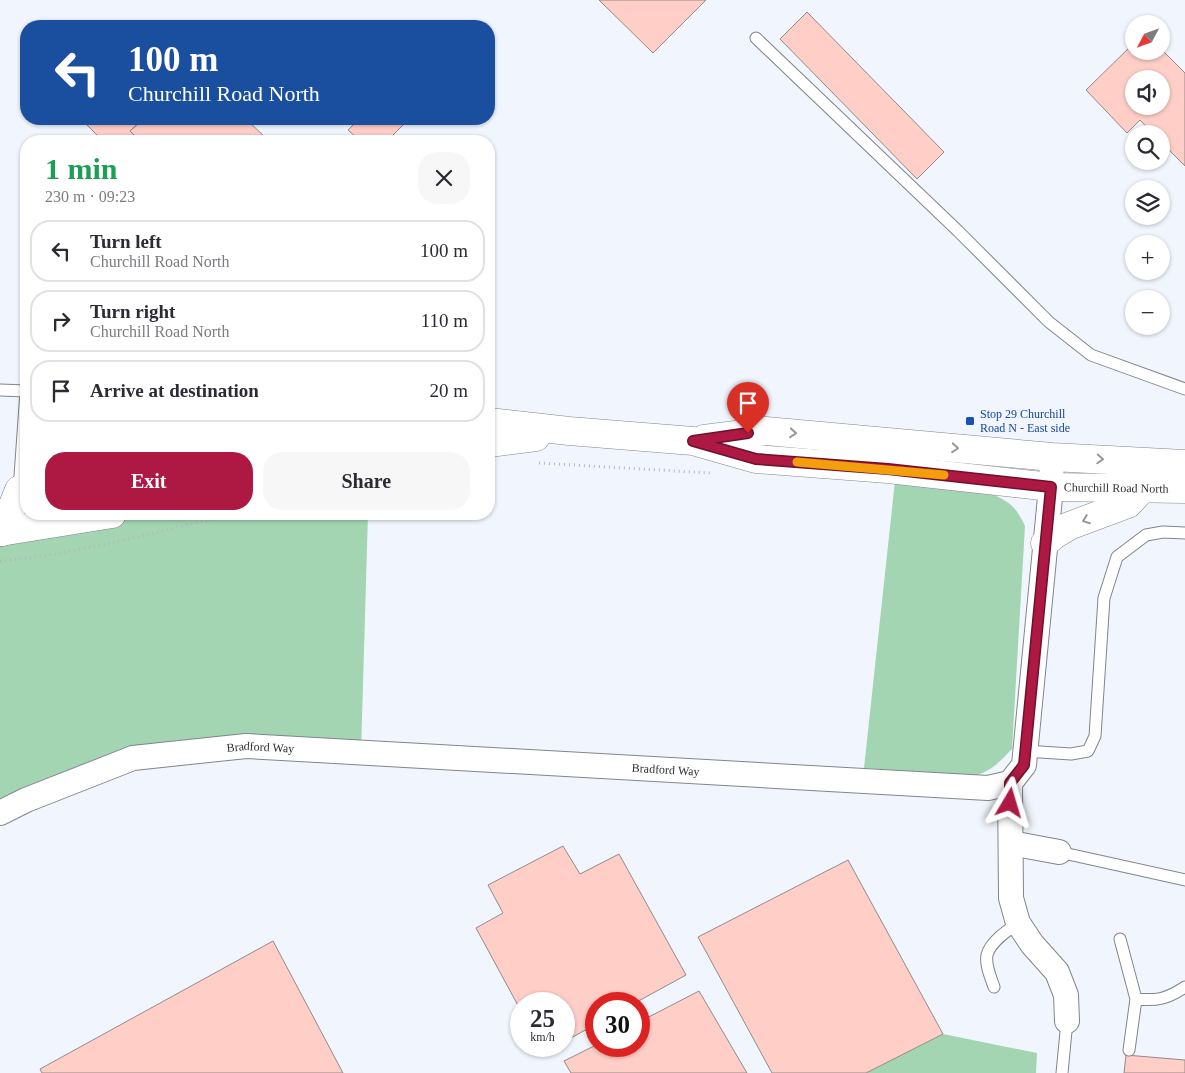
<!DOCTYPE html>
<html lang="en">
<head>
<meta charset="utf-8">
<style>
  :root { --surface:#fff; --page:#f7f7f7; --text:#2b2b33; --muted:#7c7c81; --line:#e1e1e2; --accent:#ad1943 }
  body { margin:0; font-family:Georgia,serif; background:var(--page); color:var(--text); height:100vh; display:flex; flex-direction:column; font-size:19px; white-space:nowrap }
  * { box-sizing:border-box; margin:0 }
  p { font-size:16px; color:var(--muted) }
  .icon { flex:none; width:28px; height:28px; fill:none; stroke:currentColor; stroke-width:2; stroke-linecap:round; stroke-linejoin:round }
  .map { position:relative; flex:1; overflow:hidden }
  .panel { position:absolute; left:20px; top:135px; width:475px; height:385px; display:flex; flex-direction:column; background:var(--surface); border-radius:20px; box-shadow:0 1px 4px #0004 }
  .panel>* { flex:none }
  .guide { position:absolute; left:20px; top:20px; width:475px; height:105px; border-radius:20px; box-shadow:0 1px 4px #0004; background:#1a4fa0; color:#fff; overflow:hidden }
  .needle { width:32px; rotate:229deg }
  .buttons { position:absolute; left:1125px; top:15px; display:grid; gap:10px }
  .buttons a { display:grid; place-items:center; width:45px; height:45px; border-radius:50%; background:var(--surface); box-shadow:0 1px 4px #0004; font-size:25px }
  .speed { position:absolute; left:510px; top:992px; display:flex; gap:10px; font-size:25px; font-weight:700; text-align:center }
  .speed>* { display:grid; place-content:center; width:65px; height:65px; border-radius:50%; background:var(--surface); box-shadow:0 1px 4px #0004; line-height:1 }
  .speed small { font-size:12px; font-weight:400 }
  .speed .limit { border:8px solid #d22; background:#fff; color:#111 }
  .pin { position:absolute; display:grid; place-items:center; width:42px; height:42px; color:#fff; margin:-51px -21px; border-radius:50% 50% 50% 0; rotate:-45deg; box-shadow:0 0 5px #0007 }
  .pin .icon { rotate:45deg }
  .me { position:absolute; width:55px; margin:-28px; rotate:7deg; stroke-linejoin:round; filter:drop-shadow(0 0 4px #0008) }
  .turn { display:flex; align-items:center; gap:18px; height:105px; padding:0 25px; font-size:22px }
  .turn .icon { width:65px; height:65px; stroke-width:2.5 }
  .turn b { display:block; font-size:35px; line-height:42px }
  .round { display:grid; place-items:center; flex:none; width:52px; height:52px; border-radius:20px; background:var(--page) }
  .summary { display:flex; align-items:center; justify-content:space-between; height:85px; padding:0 25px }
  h1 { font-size:30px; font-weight:600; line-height:38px; color:#1e9e55 }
  .cta { display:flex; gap:10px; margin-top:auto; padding:10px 25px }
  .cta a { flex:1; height:58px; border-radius:20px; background:var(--accent); color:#fff; font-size:20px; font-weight:600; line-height:58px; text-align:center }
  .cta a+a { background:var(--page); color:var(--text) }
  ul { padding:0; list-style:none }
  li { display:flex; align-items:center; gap:15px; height:62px; margin:0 10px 8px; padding:0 15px; border:2px solid var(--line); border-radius:20px }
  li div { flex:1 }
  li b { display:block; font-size:19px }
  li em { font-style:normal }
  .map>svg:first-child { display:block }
  .green { fill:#a3d5b2 }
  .building { fill:#fecec7; stroke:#948a89; fill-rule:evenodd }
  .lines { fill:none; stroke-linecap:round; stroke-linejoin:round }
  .lane-casing { stroke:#81858c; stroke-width:13 }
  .street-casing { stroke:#81858c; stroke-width:26 }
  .secondary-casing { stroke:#81858c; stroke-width:29 }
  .path { stroke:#b4b7be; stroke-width:3; stroke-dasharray:1 4; stroke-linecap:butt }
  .lane { stroke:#fff; stroke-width:11 }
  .street { stroke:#fff; stroke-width:24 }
  .secondary { stroke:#fff; stroke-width:28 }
  .oneway { stroke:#979899 }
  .route-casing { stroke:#70102c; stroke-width:12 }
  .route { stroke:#ad1943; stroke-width:9 }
  .slow { stroke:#f59e0b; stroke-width:9 }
  .transit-dot { fill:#1a4fb4; stroke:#f1f6fe; stroke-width:2 }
  .labels { text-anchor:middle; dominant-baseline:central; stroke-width:4; stroke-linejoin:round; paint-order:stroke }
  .transit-label { font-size:12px; fill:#164399; stroke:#f1f6fe; text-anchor:start }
  .street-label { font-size:12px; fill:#2f3033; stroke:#f1f6fe }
</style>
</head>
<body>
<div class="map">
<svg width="1185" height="1073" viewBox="0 0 1185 1073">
  <rect width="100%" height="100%" fill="#f1f6fe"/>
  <path class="green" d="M895,481c29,3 90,4 112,21 9,6 13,14 18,24l-13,223c-14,14 -21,23 -40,27l-108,-8z
    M112,514h256l-7,239 -228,5 -133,55v-281z
    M943,1034l94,19 -1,20h-170z"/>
  <path class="building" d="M599,0h107l-53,53z
    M807,12l137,140 -27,27 -137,-140z
    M1134,43v8h27v-2l24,24v93l-24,-24v-8h-8l-13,-14 -13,13 -41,-43zM1134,79h27v27h-27z
    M81,119h62l-13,12 10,10h-37z
    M143,119h103l23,22h-129l-10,-10z
    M359,119h50l-22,22h-27l-12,-11z
    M563,846l17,28 39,-20 67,121 -53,29h-37v20l-32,18v-38h-43v7l-45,-83 27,-15 -15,-28z
    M848,860l95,174 -77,39h-94l-74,-136z
    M273,941l70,132h-301l-2,-4z
    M699,991l48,82h-176l-7,-12 32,-16v1h43v-24z
    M1126,1055l59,5v13h-61z"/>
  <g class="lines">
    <defs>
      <path id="lane" d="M756,38l202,193 91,91 42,33 94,34
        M0,390l26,1
        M19,490l7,-99
        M1025,751l46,3 17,-3 7,-15 9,-138 13,-41 29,-22 17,-3 22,1
        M1059,852l126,28
        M1120,939l16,60 -7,51
        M994,987c-3,-9 -9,-22 -7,-32 3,-13 21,-25 31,-32
        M1136,999c21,2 31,0 49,-12
        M1062,1073l5,-52"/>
      <g id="street">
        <path d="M1010,783l1,115 7,25 14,21 25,28 9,23 1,26"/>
        <path id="s1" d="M0,813l26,-13 107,-42 113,-12 742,42 22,-5 14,-18 27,-278 1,-30"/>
        <path d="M1011,843l48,9"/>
      </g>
      <g id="secondary">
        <path id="s2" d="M489,422l80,9 124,10 63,18 132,10 163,18 134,2"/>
        <path d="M704,439l62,-8 286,26 133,7"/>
        <path d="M489,443l47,-6"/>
        <path d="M0,532l112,-18"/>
        <path d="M2,532l17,-42"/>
        <path d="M1045,543l9,-8 15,-9 59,-22 15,-16"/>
      </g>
    </defs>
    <use href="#lane" class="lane-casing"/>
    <use href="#street" class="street-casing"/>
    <use href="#secondary" class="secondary-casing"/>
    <path class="path" d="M539,463l171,10
      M0,561c80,-7 157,-30 235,-47"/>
    <use href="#lane" class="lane"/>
    <use href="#street" class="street"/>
    <use href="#secondary" class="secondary"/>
  </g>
  <defs><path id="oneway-chevron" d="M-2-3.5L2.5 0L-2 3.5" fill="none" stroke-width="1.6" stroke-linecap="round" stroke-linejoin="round" transform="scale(1.25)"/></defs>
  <g class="oneway">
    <use href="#oneway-chevron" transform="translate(793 433) rotate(5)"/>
    <use href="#oneway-chevron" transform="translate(955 448) rotate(5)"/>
    <use href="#oneway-chevron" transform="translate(1100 459) rotate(3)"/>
    <use href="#oneway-chevron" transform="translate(1086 520) rotate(159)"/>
  </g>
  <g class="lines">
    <defs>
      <path id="route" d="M748,433l-55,8 63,18 132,10 163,18 -27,278 -14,18v20"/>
    </defs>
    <use href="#route" class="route-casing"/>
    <use href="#route" class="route"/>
    <path class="slow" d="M797,462l147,13"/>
  </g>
  <rect class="transit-dot" x="965" y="416" width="10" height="10" rx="2.5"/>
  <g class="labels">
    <g class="transit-label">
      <text x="980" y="414">Stop 29 Churchill<tspan x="980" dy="14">Road N - East side</tspan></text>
    </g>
    <g class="street-label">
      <text stroke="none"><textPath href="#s2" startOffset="632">Churchill Road North</textPath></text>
      <text stroke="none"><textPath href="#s1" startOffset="272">Bradford Way</textPath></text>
      <text stroke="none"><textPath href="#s1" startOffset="678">Bradford Way</textPath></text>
    </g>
  </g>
</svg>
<div class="buttons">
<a><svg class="needle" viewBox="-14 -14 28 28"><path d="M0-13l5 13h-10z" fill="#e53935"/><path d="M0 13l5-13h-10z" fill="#7c7c81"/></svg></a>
<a><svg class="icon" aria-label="sound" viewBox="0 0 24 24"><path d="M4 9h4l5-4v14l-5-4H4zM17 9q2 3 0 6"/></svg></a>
<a><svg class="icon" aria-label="search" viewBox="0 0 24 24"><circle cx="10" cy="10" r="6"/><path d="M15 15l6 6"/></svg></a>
<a><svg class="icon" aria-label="layers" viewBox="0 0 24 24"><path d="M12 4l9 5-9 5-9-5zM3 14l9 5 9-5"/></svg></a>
<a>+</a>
<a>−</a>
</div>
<div class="speed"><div>25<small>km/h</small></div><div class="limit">30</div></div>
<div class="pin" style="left:748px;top:433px;background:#d93025"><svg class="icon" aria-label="arrive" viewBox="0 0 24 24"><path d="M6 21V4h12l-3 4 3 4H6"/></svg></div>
<svg class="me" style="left:1010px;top:803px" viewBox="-20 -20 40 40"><path d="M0-17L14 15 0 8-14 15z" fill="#ad1943" stroke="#fff" stroke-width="4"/></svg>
<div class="guide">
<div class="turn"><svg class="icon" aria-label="left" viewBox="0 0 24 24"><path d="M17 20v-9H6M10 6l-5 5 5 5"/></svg><div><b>100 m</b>Churchill Road North</div></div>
</div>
<section class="panel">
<div class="summary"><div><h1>1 min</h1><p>230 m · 09:23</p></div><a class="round"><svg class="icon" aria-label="close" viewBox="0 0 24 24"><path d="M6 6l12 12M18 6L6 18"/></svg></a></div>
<ul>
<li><svg class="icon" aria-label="left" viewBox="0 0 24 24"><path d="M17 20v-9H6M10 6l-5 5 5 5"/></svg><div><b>Turn left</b><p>Churchill Road North</p></div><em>100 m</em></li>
<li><svg class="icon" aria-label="right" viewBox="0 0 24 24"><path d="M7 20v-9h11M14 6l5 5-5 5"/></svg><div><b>Turn right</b><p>Churchill Road North</p></div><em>110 m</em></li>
<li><svg class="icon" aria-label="arrive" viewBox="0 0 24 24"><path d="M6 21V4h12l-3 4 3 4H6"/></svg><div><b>Arrive at destination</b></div><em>20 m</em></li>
</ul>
<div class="cta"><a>Exit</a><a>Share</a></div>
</section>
</div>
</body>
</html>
